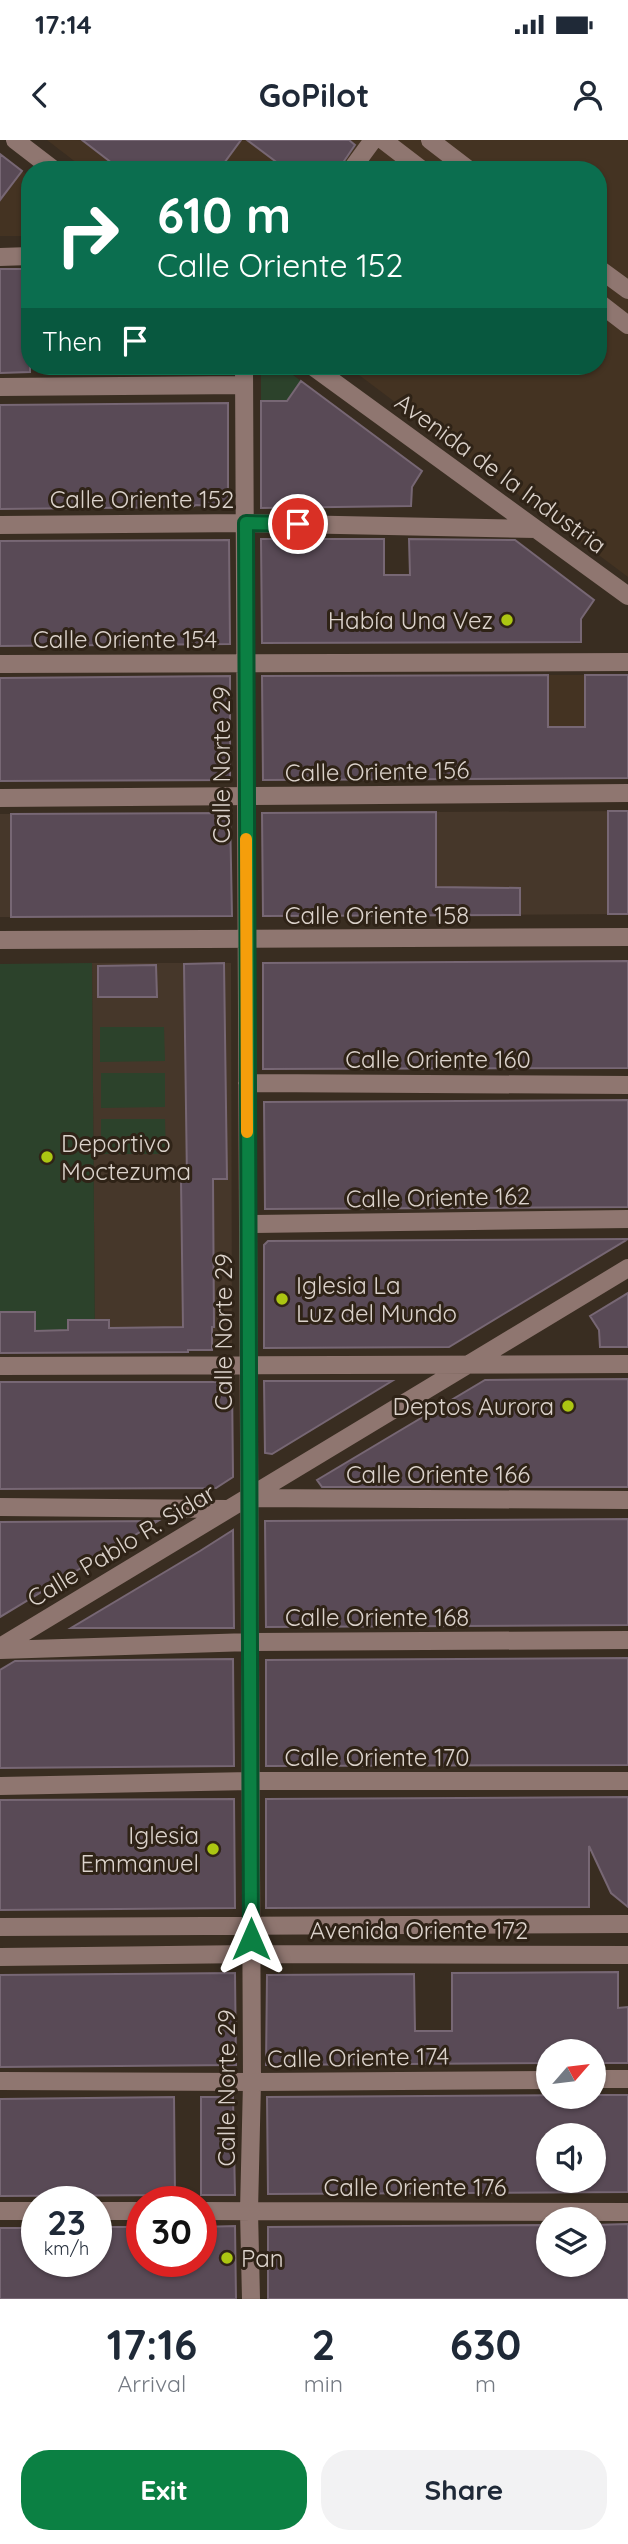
<!DOCTYPE html>
<html lang="en">
<head>
<meta charset="utf-8">
<style>
  :root { --surface:#fff; --page:#f2f2f3; --text:#1f2937; --muted:#747a83; --accent:#0b8043 }
  body { margin:0; font-family:Quicksand,sans-serif; background:var(--page); color:var(--text); height:100vh; display:flex; flex-direction:column; font-size:26px; white-space:nowrap }
  * { box-sizing:border-box; margin:0 }
  p { font-size:23px; color:var(--muted) }
  .icon { flex:none; width:38px; height:38px; fill:none; stroke:currentColor; stroke-width:2; stroke-linecap:round; stroke-linejoin:round }
  .map { position:relative; height:2159px; overflow:hidden }
  .side { display:flex; flex-direction:column; background:var(--surface); flex:1 }
  .side>* { flex:none }
  .guide { position:absolute; left:21px; top:21px; width:586px; height:214px; border-radius:28px; box-shadow:0 2px 5px #0004; background:#0b6e4f; color:#fff; overflow:hidden }
  .needle { width:46px; rotate:62deg }
  .tools { position:absolute; left:536px; top:1899px; display:grid; gap:14px }
  .tools a { display:grid; place-items:center; width:70px; height:70px; border-radius:50%; background:var(--surface); box-shadow:0 2px 5px #0004; font-size:35px }
  .speed { position:absolute; left:21px; top:2046px; display:flex; gap:14px; font-size:35px; font-weight:700; text-align:center }
  .speed>* { display:grid; place-content:center; width:91px; height:91px; border-radius:50%; background:var(--surface); box-shadow:0 2px 5px #0004; line-height:1 }
  .speed small { font-size:18px; font-weight:400 }
  .speed .limit { border:10px solid #d22; background:#fff; color:#111 }
  .pin { position:absolute; display:grid; place-items:center; width:60px; height:60px; color:#fff; margin:-30px; border:4px solid #fff; border-radius:50%; box-shadow:0 2px 7px #0007 }
  .me { position:absolute; width:77px; margin:-38px; rotate:0deg; stroke-linejoin:round; filter:drop-shadow(0 0 5px #0008) }
  .turn { display:flex; align-items:center; gap:24px; height:147px; padding:0 21px; font-size:32px }
  .turn .icon { width:91px; height:91px; stroke-width:2.5 }
  .turn b { display:block; font-size:49px; line-height:60px }
  .then { display:flex; align-items:center; height:66px; padding:0 21px; background:#0003; gap:14px; font-size:26px }
  .eta { display:flex; justify-content:space-evenly; align-items:center; height:119px; text-align:center }
  .eta b { font-size:42px; font-weight:700; line-height:49px }
  .cta { display:flex; gap:14px; margin-top:auto; padding:14px 21px }
  .cta a { flex:1; height:80px; border-radius:28px; background:var(--accent); color:#fff; font-size:28px; font-weight:700; line-height:80px; text-align:center }
  .cta a+a { background:var(--page); color:var(--text) }
  .status { display:flex; justify-content:space-between; align-items:center; height:49px; padding:0 35px; background:var(--surface); direction:ltr }
  .status svg { height:19px; fill:currentColor }
  header { display:flex; justify-content:space-between; align-items:center; height:91px; padding:0 21px; background:var(--surface); font-size:32px; font-weight:700 }
  .map>svg:first-child { display:block }
  .built { fill:#432 }
  .education { fill:#46372a }
  .green { fill:#2c422b }
  .building { fill:#594a56; stroke:#776774; stroke-width:2; fill-rule:evenodd }
  .lines { fill:none; stroke-linecap:round; stroke-linejoin:round }
  .minor { stroke:#8f7670; stroke-width:18 }
  .route-casing { stroke:#07532c; stroke-width:18 }
  .route { stroke:#0b8043; stroke-width:12 }
  .slow { stroke:#f59e0b; stroke-width:12 }
  .poi-dot { fill:#acc612; stroke:#2f2317; stroke-width:2.5 }
  .labels { text-anchor:middle; dominant-baseline:central; stroke-width:6; stroke-linejoin:round; paint-order:stroke }
  .street-label { font-size:24px; fill:#dbd2cb; stroke:#2f2317 }
  .poi-label { font-size:24px; fill:#dbd2cb; stroke:#2f2317; text-anchor:end }
</style>
</head>
<body>
<div class="status"><b>17:14</b><svg viewBox="0 0 49 12"><path d="M0 12V9h3v3zM5 12V6h3v6zM10 12V3h3v9zM15 12V0h3v12zM26 1h20v11H26zM47 4h2v5h-2z"/></svg></div>
<header><svg class="icon" aria-label="back" viewBox="0 0 24 24"><path d="M15 5l-7 7 7 7"/></svg>GoPilot<svg class="icon" aria-label="person" viewBox="0 0 24 24"><circle cx="12" cy="8" r="4"/><path d="M4 21q1-7 8-7t8 7"/></svg></header>
<div class="map">
<svg width="628" height="2159" viewBox="0 0 628 2159">
  <rect width="100%" height="100%" fill="#392d21"/>
  <path class="built" d="M47,0h581v437l-281,-211h251v-196h-512z
    M22,31l8,6v59h-30v-36z
    M548,535h37v52h-37z"/>
  <path class="education" d="M628,671v103l-192,1v-103z
    M0,674h11v103h-11z
    M92,823h139l1,386 -137,1z"/>
  <path class="green" d="M261,226h20l20,15 -14,20h-26z
    M92,823l3,387h-95v-386z
    M100,887h64l1,34 -65,1z
    M101,933h64v34l-64,1z
    M101,979h64l1,35h-65z"/>
  <path class="building" d="M82,0h159l-22,30h-98z
    M247,0h102l6,5 -17,25h-51z
    M0,14l22,17 -22,29z
    M0,129h30v103l-30,1z
    M301,241l121,90 -10,16 -1,19 -150,2v-107h26z
    M228,263v104l-32,-2 -4,2 -192,2v-104z
    M261,399h123v36h26l-1,-36 106,1 79,60 -13,19v23l-319,1z
    M229,400l1,104 -230,2v-105z
    M548,535v52h37v-52h43v103l-365,2 -1,-104z
    M230,536v104l-230,1v-103z
    M608,671h20v103h-20z
    M436,672v75l84,1v27l-257,1 -1,-103z
    M230,673l2,103 -221,1v-103z
    M628,821v107l-365,1v-106z
    M224,823l3,216h-14l1,148h-2v23h-24v2l-188,1v-41h35v19l33,-1v-10h41v8l74,-1 -2,-147h6l-3,-216z
    M156,825l1,32h-59v-31z
    M628,960v107l-363,2 -1,-107z
    M628,1099l-179,108 -185,1v-103l4,-4z
    M628,1153v54h-28l-1,-17 -9,-14z
    M628,1239v108h-306l-5,-7 168,-100z
    M264,1241h128l-120,73 -7,-1z
    M0,1242h232l1,95 -17,11 -216,1z
    M628,1379v106l-362,2 -1,-106z
    M158,1381l-90,55 -68,41v-95z
    M233,1390l1,98h-163l129,-77z
    M628,1518v107l-362,1v-106z
    M233,1519l1,107 -234,2v-98l15,-9z
    M628,1657v110l-17,-14 -22,-47v61l-323,1v-109z
    M234,1659l1,109 -235,2v-110z
    M618,1832v36l10,-1v56h-35v-12h-45v12l-282,2 1,-90 147,-1 1,57h37v-58z
    M235,1833l1,92 -236,2v-92z
    M593,1955h35v97l-360,2 -1,-97zM548,1995h45v45h-45z
    M174,1957l1,98 -175,1v-97z
    M201,1957h32l2,98h-34z
    M628,2084v75h-360v-72l280,-2v39h45v-39z
    M235,2086l1,73h-236v-71h37v33h59v-34h46v34h59v-34z"/>
  <g class="lines">
    <path class="minor" d="M15,0l39,30
      M383,0l39,30
      M430,0l39,30
      M351,30l22,-30
      M0,117l30,-1
      M598,128l30,22
      M598,162l30,23
      M244,226l8,1716 -3,129 2,88
      M312,226l316,230
      M0,247l244,-2
      M0,385l246,-2 290,6
      M0,524l628,-2
      M0,658l628,-5
      M0,800l628,-3
      M247,943l381,2
      M248,1084l380,-5
      M0,1226l628,-2
      M248,1358l380,2
      M0,1367l227,2
      M0,1507l628,-379
      M0,1510l250,-8 378,-2
      M0,1646l250,-5h378
      M0,1787l628,-3
      M0,1817l251,-3 377,1
      M593,1939h35
      M0,1941l252,1 296,-2
      M0,2071h37
      M96,2071h46
      M201,2071l427,1"/>
  </g>
  <g class="lines">
    <defs>
      <path id="route" d="M251,1799l-5,-1416 52,1"/>
    </defs>
    <use href="#route" class="route-casing"/>
    <use href="#route" class="route"/>
    <path class="slow" d="M246,699l1,293"/>
  </g>
  <g class="poi-dot">
    <circle cx="507" cy="480" r="7"/>
    <circle cx="47" cy="1017" r="7"/>
    <circle cx="282" cy="1159" r="7"/>
    <circle cx="568" cy="1266" r="7"/>
    <circle cx="213" cy="1709" r="7"/>
    <circle cx="227" cy="2118" r="7"/>
  </g>
  <g class="labels">
    <g class="street-label">
      <text transform="translate(501 333) rotate(36)">Avenida de la Industria</text>
      <text x="142" y="359">Calle Oriente 152</text>
      <text x="125" y="499">Calle Oriente 154</text>
      <text transform="translate(221 625) rotate(-90)">Calle Norte 29</text>
      <text transform="translate(377 631) rotate(-1)">Calle Oriente 156</text>
      <text x="377" y="775">Calle Oriente 158</text>
      <text x="438" y="919">Calle Oriente 160</text>
      <text transform="translate(438 1057) rotate(-1)">Calle Oriente 162</text>
      <text transform="translate(223 1192) rotate(-90)">Calle Norte 29</text>
      <text x="438" y="1334">Calle Oriente 166</text>
      <text transform="translate(121 1405) rotate(-31)">Calle Pablo R. Sidar</text>
      <text x="377" y="1477">Calle Oriente 168</text>
      <text x="377" y="1617">Calle Oriente 170</text>
      <text x="419" y="1790">Avenida Oriente 172</text>
      <text transform="translate(358 1917) rotate(-1)">Calle Oriente 174</text>
      <text transform="translate(226 1948) rotate(-90)">Calle Norte 29</text>
      <text x="415" y="2047">Calle Oriente 176</text>
    </g>
    <g class="poi-label">
      <text x="493" y="480">Había Una Vez</text>
      <text x="61" y="1003" text-anchor="start">Deportivo<tspan x="61" dy="28">Moctezuma</tspan></text>
      <text x="296" y="1145" text-anchor="start">Iglesia La<tspan x="296" dy="28">Luz del Mundo</tspan></text>
      <text x="554" y="1266">Deptos Aurora</text>
      <text x="199" y="1695">Iglesia<tspan x="199" dy="28">Emmanuel</tspan></text>
      <text x="241" y="2118" text-anchor="start">Pan</text>
    </g>
  </g>
</svg>
<div class="tools">
<a><svg class="needle" viewBox="-14 -14 28 28"><path d="M0-13l5 13h-10z" fill="#e53935"/><path d="M0 13l5-13h-10z" fill="#747a83"/></svg></a>
<a><svg class="icon" aria-label="sound" viewBox="0 0 24 24"><path d="M4 9h4l5-4v14l-5-4H4zM17 9q2 3 0 6"/></svg></a>
<a><svg class="icon" aria-label="layers" viewBox="0 0 24 24"><path d="M12 4l9 5-9 5-9-5zM3 14l9 5 9-5"/></svg></a>
</div>
<div class="speed"><div>23<small>km/h</small></div><div class="limit">30</div></div>
<div class="pin" style="left:298px;top:384px;background:#d93025"><svg class="icon" aria-label="arrive" viewBox="0 0 24 24"><path d="M6 21V4h12l-3 4 3 4H6"/></svg></div>
<svg class="me" style="left:251px;top:1799px" viewBox="-20 -20 40 40"><path d="M0-17L14 15 0 8-14 15z" fill="#0b8043" stroke="#fff" stroke-width="4"/></svg>
<div class="guide">
<div class="turn"><svg class="icon" aria-label="right" viewBox="0 0 24 24"><path d="M7 20v-9h11M14 6l5 5-5 5"/></svg><div><b>610 m</b>Calle Oriente 152</div></div>
<div class="then">Then<svg class="icon" aria-label="arrive" viewBox="0 0 24 24"><path d="M6 21V4h12l-3 4 3 4H6"/></svg></div>
</div>
</div>
<section class="side">
<div class="eta">
<div><b>17:16</b><p>Arrival</p></div>
<div><b>2</b><p>min</p></div>
<div><b>630</b><p>m</p></div>
</div>
<div class="cta"><a>Exit</a><a>Share</a></div>
</section>
</body>
</html>
